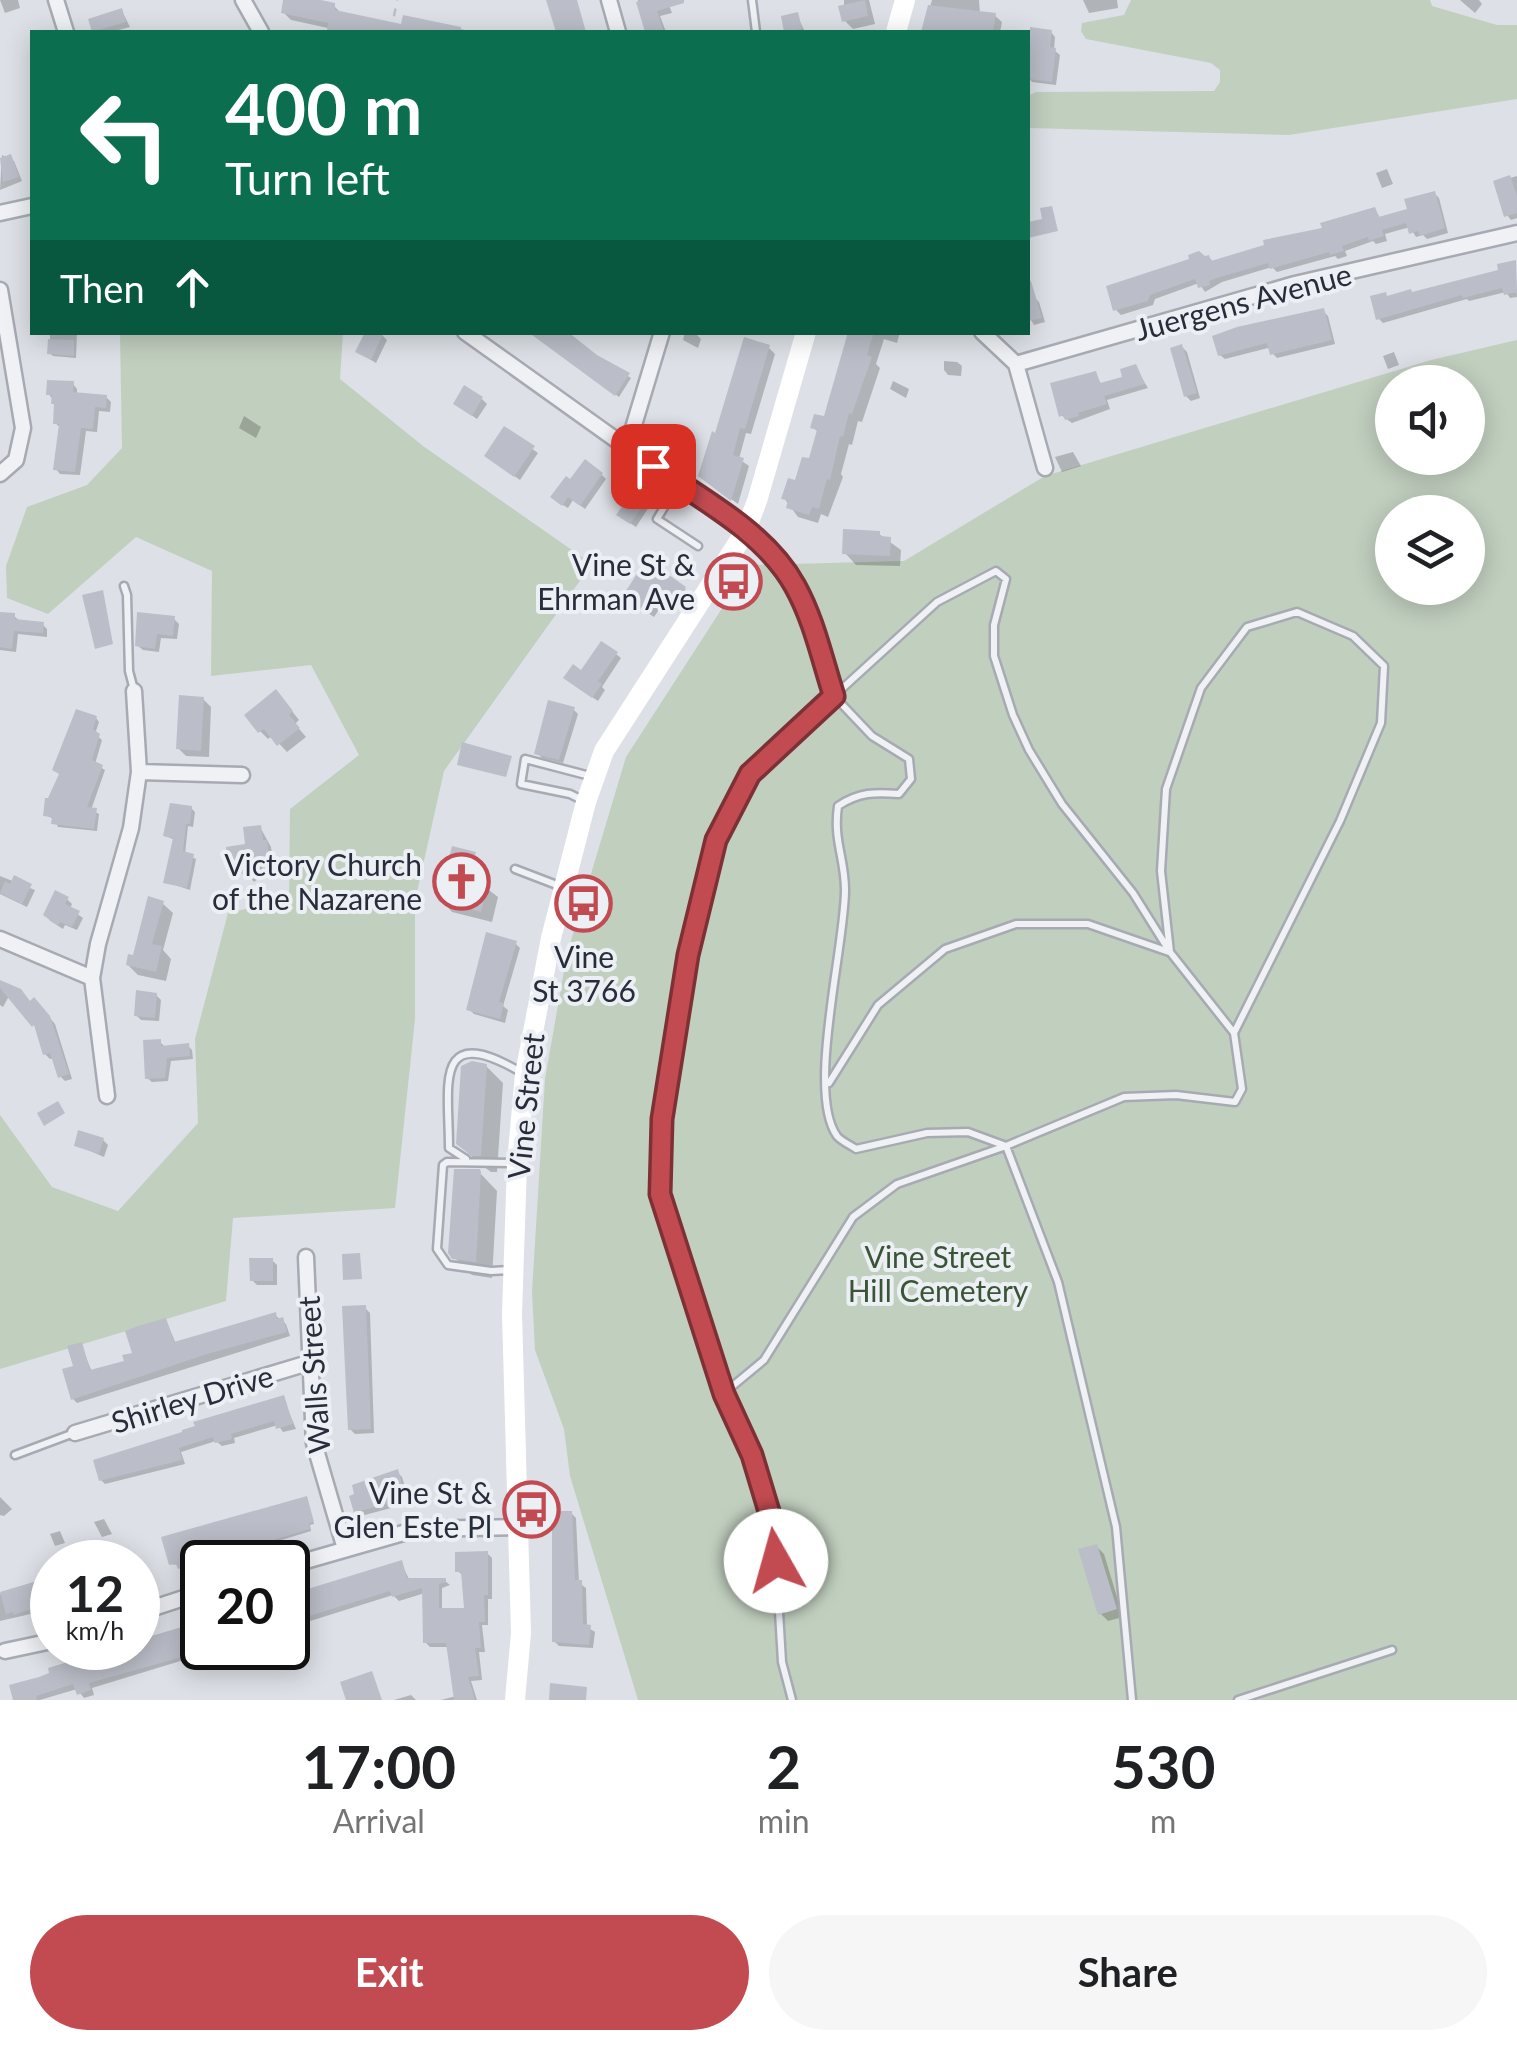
<!DOCTYPE html>
<html lang="en">
<head>
<meta charset="utf-8">
<style>
  :root { --surface:#fff; --page:#f6f6f6; --text:#202124; --muted:#757577; --accent:#c24b51 }
  body { margin:0; font-family:Lato,sans-serif; background:var(--page); color:var(--text); height:100vh; display:flex; flex-direction:column; font-size:38px; white-space:nowrap }
  * { box-sizing:border-box; margin:0 }
  p { font-size:32px; color:var(--muted) }
  .icon { flex:none; width:55px; height:55px; fill:none; stroke:currentColor; stroke-width:2; stroke-linecap:round; stroke-linejoin:round }
  .map { position:relative; height:1700px; overflow:hidden }
  .details { display:flex; flex-direction:column; background:var(--surface); flex:1 }
  .details>* { flex:none }
  .top-card { position:absolute; left:30px; top:30px; width:1000px; height:305px; border-radius:0px; box-shadow:0 5px 25px #0003; background:#0b6e4f; color:#fff; overflow:hidden }
  .controls { position:absolute; left:1375px; top:365px; display:grid; gap:20px }
  .controls a { display:grid; place-items:center; width:110px; height:110px; border-radius:50%; background:var(--surface); box-shadow:0 5px 25px #0003; font-size:50px }
  .speed { position:absolute; left:30px; top:1540px; display:flex; gap:20px; font-size:50px; font-weight:700; text-align:center }
  .speed>* { display:grid; place-content:center; width:130px; height:130px; border-radius:50%; background:var(--surface); box-shadow:0 5px 25px #0003; line-height:1 }
  .speed small { font-size:25px; font-weight:400 }
  .speed .limit { border:5px solid #111; border-radius:15px; background:#fff; color:#111 }
  .pin { position:absolute; display:grid; place-items:center; width:85px; height:85px; color:#fff; margin:-42px; border-radius:20px; box-shadow:0 5px 15px #0006 }
  .me { position:absolute; width:110px; margin:-55px; rotate:353deg; stroke-linejoin:round; filter:drop-shadow(0 0 8px #0008) }
  .turn { display:flex; align-items:center; gap:35px; height:210px; padding:0 30px; font-size:45px }
  .turn .icon { width:130px; height:130px; stroke-width:2.5 }
  .turn b { display:block; font-size:70px; line-height:85px }
  .then { display:flex; align-items:center; height:95px; padding:0 30px; background:#0003; gap:20px; font-size:38px }
  .eta { display:flex; justify-content:space-evenly; align-items:center; height:170px; text-align:center }
  .eta b { font-size:60px; font-weight:700; line-height:70px }
  .primary-button { display:flex; gap:20px; margin-top:auto; padding:20px 30px }
  .primary-button a { flex:1; height:115px; border-radius:60px; background:var(--accent); color:#fff; font-size:40px; font-weight:700; line-height:115px; text-align:center }
  .primary-button a+a { background:var(--page); color:var(--text) }
  .map>svg:first-child { display:block }
  .green { fill:#c1cfbf; fill-rule:evenodd }
  .shadow { fill:#0003 }
  .building { fill:#bbbec8 }
  .lines { fill:none; stroke-linecap:round; stroke-linejoin:round }
  .service-casing { stroke:#a7aab3; stroke-width:11 }
  .minor-casing { stroke:#a7aab3; stroke-width:19 }
  .path { stroke:#bbbec4; stroke-width:2.5; stroke-dasharray:8 8; stroke-linecap:butt }
  .service { stroke:#eff1f4; stroke-width:6 }
  .minor { stroke:#eff1f4; stroke-width:14 }
  .secondary { stroke:#fff; stroke-width:20 }
  .route-casing { stroke:#7e3135; stroke-width:25 }
  .route { stroke:#c24b51; stroke-width:18 }
  .labels { text-anchor:middle; dominant-baseline:central; stroke-width:8; stroke-linejoin:round; paint-order:stroke }
  .street-label { font-size:30px; fill:#282d3b; stroke:#eceff4 }
  .poi-label { font-size:30px; fill:#282d3b; stroke:#eceff4; text-anchor:end }
  .park-label { font-size:30px; fill:#395536; stroke:#eceff4 }
</style>
</head>
<body>
<div class="map">
<svg width="1517" height="1700" viewBox="0 0 1517 1700">
  <rect width="100%" height="100%" fill="#dde0e6"/>
  <path class="green" d="M1131,0h299l2,6 65,19h20v74l-228,36 -261,-7v-32l8,-4 178,-1 6,-9v-12l-9,-7 -125,-24 -5,-8 1,-8 42,-8z
    M120,333h223l-3,46 83,67 169,118 -148,207 -29,130v118l-20,189 -162,10 -7,83 -226,68v-254l52,72 66,24 80,-88 -3,-84 33,-126 61,-14 1,-90 69,-54 -48,-90 -100,11 1,-105 -76,-34 -88,77 -41,-16 -1,-32 21,-59 60,-22 35,-37z
    M1517,340v1360h-879l-68,-224 -6,-47 -29,-79 -3,-58 13,-213 22,-125 59,-197 124,-192 154,-4 141,-85 386,-116zM1392,382h76v76h-76zM1392,512h76v76h-76z"/>
  <path class="shadow" d="M0,0h18l2,8 -15,5z
    M285,0h24l24,5 9,9 61,12 2,-8 70,14h-142l-5,-4 -37,-8 -8,-8z
    M638,0h29l5,13 -12,3 6,16h-18z
    M844,0h25l6,24 -22,5 -9,-9z
    M932,0h47l1,14 14,1 8,7 -2,10h-77z
    M1083,0h34l1,8 -29,5z
    M1460,0h19l3,4 -7,9z
    M122,11l8,16 -19,5 -17,-1z
    M797,15l8,17h-18l-3,-14z
    M1032,30l19,2 4,5 -1,13 6,5 -4,30 -24,-3 -4,-5z
    M2,155l12,6 8,20 -22,9z
    M1387,169l6,15 -11,4 -6,-15z
    M1517,176v42l-6,2 -4,-5 -11,-33z
    M1434,193l5,5 9,35 -21,6 -4,-4 -7,2 -6,-10 -25,7 2,7 -11,3 -3,-3 -28,10 2,5 -9,3 -3,-3 -58,16 -5,-5 -50,15 -17,10 -6,-9 -44,16 -2,6 -32,10 -5,-5 93,-53 5,6 111,-33 50,-20 6,9 29,-9z
    M1515,263l2,34 -7,1 -4,-6 -37,9 -2,-2 -84,24 -4,-4 10,-20 112,-27z
    M1034,297l5,5 6,20 -11,3 -6,-10v-16z
    M1323,311l5,5 7,28 -58,14 -9,-10 -43,11 -5,-4z
    M50,332h27l-1,26 -23,-2 -3,-3z
    M685,332l11,2 5,5 -3,9 -15,-8z
    M851,332h49l-3,11 -13,-4 -8,25 4,4 -18,54 -4,-1 -6,24 -3,-1 -8,30 2,3 -15,40 -7,-3 -3,9 -20,-6 -14,-19 26,-36 9,-29 -6,-6 13,-7z
    M382,335l5,5 -11,23 -18,-11z
    M1182,347l5,5 13,46 -9,3 -5,-5z
    M769,348l6,6 -24,80 -5,-1 -7,26 10,7 -11,38 -30,-22 9,-46z
    M1394,352l5,13 -11,4 -5,-13z
    M562,354l34,3 35,21 -12,19z
    M944,361l13,1 5,4 -1,10 -13,-1 -4,-5z
    M1135,367l13,21 -41,12 3,9 -38,14 -11,-8 34,-41 7,11 23,-6z
    M893,381l16,8 -3,9 -16,-9z
    M73,384l4,5v6l29,2 5,5 -1,10 -11,-1 -2,21 -11,-1 -6,44 -20,-1 -4,-5 5,-41 -6,-5 2,-17 -8,-12z
    M482,399l5,5 -10,15 -16,-11z
    M244,416l17,11 -5,11 -17,-10z
    M505,430l33,23 -18,27 -28,-20z
    M673,443l10,8 -6,8 -10,-8z
    M1073,452l8,14 -19,6 -7,-15z
    M602,475l4,4 -21,30 -12,-9 -5,8 -10,-6z
    M645,503l4,4 -13,20 -12,-8z
    M879,534l22,16 -1,16 -44,-1 -11,-12z
    M646,576l39,13 4,4 -5,9 -14,-9 -16,24 -24,-16z
    M0,614l14,2 7,6 21,2 5,5v8l-29,-3 -2,18 -16,-2z
    M174,619l5,5 -2,15 -16,-1 -2,14 -16,-2 -5,-4z
    M616,654l5,4 -19,29 3,3 -7,11 -27,-18z
    M203,699l8,8 -2,50 -23,-1 -8,-8z
    M284,701l15,19 -4,4 11,13 -19,15 -15,-16 -4,3 -8,-8z
    M573,709l5,5 -15,49 -21,-5 -5,-5z
    M96,718l3,4 -4,12 7,6 -7,24 10,6 -14,40 8,4 -2,17 -39,-4 -4,-8 -9,-4z
    M191,808l4,4 -2,15 -5,-1 -3,28 11,5 -6,31 -24,-8 9,-42 -10,-4z
    M260,827l11,20 3,23 -16,2 1,6 -5,4 -11,-13 -7,1 -5,-5z
    M474,854l12,11 -5,19 17,13 -6,25 -40,-10 -11,-12z
    M0,876l35,14 -8,17 -27,-13z
    M67,899l5,5 -2,5 13,9 -6,12 -12,-5 -2,4 -14,-9z
    M162,903l11,10 -10,37 8,9 -5,22 -28,-6 -10,-10 7,-7z
    M515,943l5,5 -17,58 5,4 -3,13 -31,-9 -5,-5z
    M0,981l30,23 9,1 16,19 17,55 -7,2 -5,-5 -6,-18 -4,1 -5,-5 -7,-25 -29,-33 -6,11 -3,-2z
    M156,995l5,5 -2,21 -18,-1 -5,-5z
    M160,1042l4,4h24l4,4 1,9 -22,2 -3,20 -16,1 -5,-4z
    M486,1066l17,17 -6,89h-6l-15,-11 -18,-18z
    M103,1140l5,5 -4,12 -28,-12z
    M479,1172l18,19 -5,87 -20,-3 -18,-18z
    M272,1260l5,5v20h-20l-5,-5z
    M365,1308l5,5 4,120 -19,1 -5,-5z
    M275,1315l11,9 4,12 -213,67 -4,-4 8,-54 11,27 35,-9 39,-43 10,24z
    M283,1398l13,31 -13,3 -5,-7 -44,13 1,5 -13,3 -6,-5 -35,11 4,12 -80,20 -4,-4z
    M397,1472l5,5 8,26 -49,13 -5,-4z
    M0,1497l12,12 -8,7 -4,-1z
    M306,1498l8,26 -4,1 1,6 -129,39 -3,-5 -8,-1z
    M571,1513l5,5 3,65 7,5 1,39 8,5 -2,16 -34,-2 -5,-5z
    M104,1519l8,15 -10,3 -8,-15z
    M60,1531l5,12 -10,3 -5,-12z
    M1096,1546l8,8 19,63 -15,4 -8,-8z
    M487,1553l5,5v41h-4v26h-6l3,27h-6l3,28 -11,1 6,19h-36l15,-4 -6,-49h-20l-5,-5v-49l-26,8 -6,-6 -105,33v-31l113,-34 9,18h35l5,4 -8,3v23l24,-1 -3,-34 -5,-5z
    M106,1554l9,8h-36z
    M52,1576v33l-52,12v-27z
    M202,1623v25h21l-131,40 2,7 -10,3 -7,-9 -37,11h-24l36,-26 -1,-4 73,-22h14v-5z
    M411,1695l5,5h-22z"/>
  <path class="building" d="M283,0h38l14,3v7l66,14 2,-9 58,12v5l-134,-2 1,-7 -47,-10z
    M546,0h31l9,32h-30z
    M642,0h42v3l-27,8 7,21h-19l-9,-30z
    M865,0l3,16 -26,6 -4,-16z
    M928,5l68,8 -3,19h-72z
    M122,8l4,14 -34,10 -4,-13z
    M798,12l4,17 -18,3 -3,-16z
    M1030,27l22,3 -2,17 6,1 -4,34 -24,-3z
    M11,154l8,23 -16,5 -3,-24z
    M1510,175l7,21v17l-13,4 -11,-36z
    M1435,191l10,37 -25,8 -2,-5 -9,3 -3,-11 -24,7 2,6 -15,5 -1,-4 -26,9 2,5 -14,4 -1,-3 -59,17 -2,-6 -51,15 -8,3 1,4 -12,3 -3,-9 -45,16 -2,6 -35,10 -7,-25 83,-27 -1,-4 11,-4 6,5 4,-1 2,6 53,-16 -1,-5 59,-12 -2,-5 55,-16 4,10 3,-1 25,-7 -3,-10z
    M1052,206l6,25 -30,7v-16l14,-3 -2,-11z
    M1516,260l1,32 -13,3 -2,-7 -39,10 -1,-3 -86,25 -6,-24 16,-4 1,4 24,-7 1,3 86,-22 -1,-6z
    M1031,281l11,37 -14,3v-39z
    M1324,308l8,32 -62,15 -3,-12 -49,13 -6,-20 25,-9z
    M365,332h19l-13,28 -16,-8z
    M528,332h40l29,23 33,18 -15,23z
    M848,332h26l-7,23 5,2 -20,57 -3,-1 -6,24 -3,-1 -10,44 -3,-1 -8,30 -7,-2 -3,8 -23,-7 2,-8 -7,-1 7,-21 7,2 7,-23 7,1 8,-28 -7,-2 4,-14 10,2z
    M744,337l26,8 -25,84 -5,-1 -7,27 11,3 -13,43 -33,-25 14,-45 3,2z
    M48,339l26,1v16l-27,-2z
    M1182,344l15,49 -13,4 -14,-49z
    M1136,364l9,20 -41,12 3,8 -29,9 1,3 -14,4 -2,-5 -4,2 -9,-34 46,-12 4,12 22,-6 -2,-8z
    M47,380l27,1 -1,11 34,3 -1,13 -11,-1 -2,22 -12,-1 -6,44 -22,-2 6,-46h-6l1,-20h-3l1,-9h-6z
    M464,385l19,12 -11,19 -19,-12z
    M504,426l31,20 -21,31 -30,-21z
    M585,459l18,14 -23,33 -12,-9 -6,9 -12,-9 16,-21 4,3z
    M633,491l13,10 -16,23 -14,-9z
    M843,529l37,2v5l11,1 -1,19 -48,-2z
    M652,563l34,24 -8,12 -14,-9 -15,24 -27,-17 18,-28 6,3z
    M103,590l10,54 -18,5 -13,-54z
    M0,612l15,1v6l29,3 -1,11 -29,-2 -2,18 -12,-2z
    M137,612l38,4 -2,20 -16,-2 -2,15 -20,-3z
    M601,641l17,11 -20,29 4,3 -10,14 -29,-20 10,-14 8,6z
    M276,689l17,22 -4,4 11,13 -23,18 -13,-17 -6,4 -14,-18z
    M179,695l25,2 -3,54 -25,-2z
    M548,700l27,7 -16,53 -25,-6z
    M76,709l21,7 -4,13 7,5 -8,26 11,5 -16,42 10,1 -3,21 -43,-5 1,-7 -9,-1 2,-18h3l11,-24 -7,-4z
    M462,742l50,14 -6,21 -49,-12z
    M170,803l22,3 -2,18h-4l-3,27 11,3 -7,34 -24,-5 10,-45 -10,-2z
    M261,825l2,15h4l3,26 -15,1 1,6 -9,6 -6,-6 -1,-9 -12,2 -2,-19 19,-3 -2,-17z
    M452,846l24,6 -7,27 19,5 -7,28 -43,-11z
    M14,875l18,9 -10,20 -22,-11 5,-12 5,3z
    M55,890l14,7 -4,7 15,7 -8,16 -12,-5 -2,4 -15,-11z
    M148,896l16,5 -12,43 10,2 -6,26 -30,-7 2,-11 5,1z
    M486,932l31,9 -18,61 5,1 -4,16 -34,-9z
    M0,980l21,9 9,12 4,-4 16,19 19,58 -11,4 -8,-25 -7,2 -9,-30 -2,2 -32,-39z
    M136,990l21,3 -2,25 -21,-2z
    M161,1039v7l28,-3 1,13 -23,2 -2,20 -20,1 -2,-39z
    M472,1061l15,3 -6,92h-9l-16,-12 5,-78z
    M58,1101l7,12 -21,13 -7,-13z
    M78,1130l26,8 -5,16 -25,-8z
    M454,1169h26l1,3 -5,90 -24,-3 -4,-6z
    M360,1253l2,26 -19,1 -1,-26z
    M249,1258h24v23h-23z
    M366,1305l5,124 -23,1 -6,-124z
    M276,1312l1,7 6,-2 4,15 -80,22 -136,46 -9,-31 11,-3 -6,-20 15,-4 8,28 34,-9 -2,-6 10,-2 -7,-22 13,-5 28,-8 8,24z
    M284,1395l9,29 -17,5 -2,-8 -43,13 1,5 -17,4 -2,-6 -34,11 3,12 -83,21 -6,-21 89,-28v-2l13,-4 -2,-4z
    M398,1469l8,29 -52,15 -5,-17 5,-2 -2,-9z
    M307,1496l7,26 -5,1 1,6 -132,40 -2,-5 -7,1 -8,-28z
    M552,1511h20l3,69h7l1,44 8,1 -2,20 -37,-3z
    M1097,1544l20,65 -19,6 -20,-66z
    M488,1551v44h-4l1,27h-6l2,26h-6l4,28 -11,1 7,23h-21l-8,-57h-23l-1,-55 -30,9 -2,-6 -97,30 -5,-15v-11l114,-35 5,18h39v4l-7,2v24h25l-3,-36h-6v-20z
    M47,1578l2,7 3,-1v19l-39,12v-3l-7,2 -6,-22z
    M202,1621v27l-17,5 1,3 -97,27 2,7 -14,5 -4,-11 -37,12 1,4h-24l-4,-15 30,-8 10,-4 -1,-5 66,-20h26l-2,-8z
    M372,1671l10,29h-36l-6,-18z
    M550,1683l37,4 -1,13h-37z"/>
  <g class="lines">
    <defs>
      <path id="service" d="M752,0l4,32
        M678,484l-21,35 41,27
        M750,536c57,48 63,93 84,160l-84,78 -35,66 -27,115 -25,164 -3,75 63,200 29,61 22,73 8,134 10,38
        M124,586l3,9 2,76 5,19
        M584,801l-14,-7 -49,-10 4,-25 65,17
        M515,869l47,18
        M829,1083l49,-78 67,-56 71,-25h72l81,28
        M466,1159l-17,-11c0,-63 -16,-126 70,-77
        M511,1163l-64,-1 -4,3 -6,84 11,16 43,6 20,-1
        M723,1394l41,-34 89,-143 44,-33 109,-38 118,-49 52,-2 59,7 7,-13 -8,-56 106,-212 41,-98 3,-57 -31,-30 -56,-24 -50,15 -46,61 -35,101 -5,82 9,81 64,81
        M15,1455l59,-22
        M1132,1700l-16,-173 -58,-245 -52,-136 -38,-14 -41,1 -71,16c-6,-4 -15,-8 -19,-13 -31,-43 8,-190 8,-246 0,-32 -12,-49 -7,-84 21,-14 37,-14 61,-12l12,-15 -2,-20 -37,-23 -38,-40 103,-94 59,-31 10,8 -12,46v31l19,59 16,35 33,54 71,89 37,59
        M1238,1700l154,-50"/>
      <path id="minor" d="M56,0l10,32
        M243,0l18,32
        M609,0l9,32
        M0,213l32,-7
        M0,290l23,138 -7,32 -16,14
        M465,332l280,200
        M982,332l34,32 279,-80 222,-51
        M1016,364l29,104
        M627,448l35,-116
        M139,772l103,3
        M0,939l92,39
        M107,1096l-15,-118 6,-34 33,-116 8,-56 -5,-81
        M306,1257l8,186 31,106
        M75,1433l233,-70
        M288,1566l129,-37 101,-2
        M138,1613l64,-21
        M5,1651l47,-10"/>
    </defs>
    <use href="#service" class="service-casing"/>
    <use href="#minor" class="minor-casing"/>
    <path class="path" d="M391,32l6,-32"/>
    <use href="#service" class="service"/>
    <use href="#minor" class="minor"/>
    <path class="secondary" d="M896,32l9,-32
      M515,1700l6,-67 -9,-319 5,-151 8,-89 26,-136 35,-136 18,-51 141,-219 12,-31 49,-169"/>
  </g>
  <g class="lines">
    <defs>
      <path id="route" d="M653,466c49,33 113,67 142,120 19,34 27,73 39,110l-84,78 -34,66 -28,115 -26,164 -2,75 64,200 28,61 22,73 2,33"/>
    </defs>
    <use href="#route" class="route-casing"/>
    <use href="#route" class="route"/>
  </g>
  <defs>
    <symbol id="bus-ring" viewBox="-11 -11 22 22"><circle r="9.5" fill="#eceff4" stroke="#c24b51" stroke-width="1.5"/><path d="M-5-6H5V4H4V6H2V4H-2V6H-4V4H-5ZM-3.5-4V0h7V-4ZM-3.5 1.2v1.5H-2V1.2ZM2 1.2v1.5H3.5V1.2Z" fill="#c24b51"/></symbol>
    <symbol id="church-ring" viewBox="-11 -11 22 22"><circle r="9.5" fill="#eceff4" stroke="#c24b51" stroke-width="1.5"/><path d="M-1.2-6h2.4v3.5h3.3v2.4h-3.3V6h-2.4V-.1h-3.3v-2.4h3.3Z" fill="#c24b51"/></symbol>
  </defs>
  <g fill-rule="evenodd">
    <use href="#bus-ring" x="702" y="550" width="63" height="63"/>
    <use href="#church-ring" x="430" y="850" width="63" height="63"/>
    <use href="#bus-ring" x="552" y="872" width="63" height="63"/>
    <use href="#bus-ring" x="500" y="1478" width="63" height="63"/>
  </g>
  <g class="labels">
    <g class="street-label">
      <text transform="translate(1243 301) rotate(-15)">Juergens Avenue</text>
      <text transform="translate(525 1106) rotate(-84)">Vine Street</text>
      <text transform="translate(313 1375) rotate(-94)">Walls Street</text>
      <text transform="translate(192 1398) rotate(-17)">Shirley Drive</text>
    </g>
    <g class="poi-label">
      <text x="695" y="564">Vine St &amp;<tspan x="695" dy="34">Ehrman Ave</tspan></text>
      <text x="422" y="864">Victory Church<tspan x="422" dy="34">of the Nazarene</tspan></text>
      <text x="584" y="956" text-anchor="middle">Vine<tspan x="584" dy="34">St 3766</tspan></text>
      <text x="492" y="1492">Vine St &amp;<tspan x="492" dy="34">Glen Este Pl</tspan></text>
    </g>
    <g class="park-label">
      <text x="938" y="1256">Vine Street<tspan x="938" dy="34">Hill Cemetery</tspan></text>
    </g>
  </g>
</svg>
<div class="controls">
<a><svg class="icon" aria-label="sound" viewBox="0 0 24 24"><path d="M4 9h4l5-4v14l-5-4H4zM17 9q2 3 0 6"/></svg></a>
<a><svg class="icon" aria-label="layers" viewBox="0 0 24 24"><path d="M12 4l9 5-9 5-9-5zM3 14l9 5 9-5"/></svg></a>
</div>
<div class="speed"><div>12<small>km/h</small></div><div class="limit">20</div></div>
<div class="pin" style="left:653px;top:466px;background:#d93025"><svg class="icon" aria-label="arrive" viewBox="0 0 24 24"><path d="M6 21V4h12l-3 4 3 4H6"/></svg></div>
<svg class="me" style="left:776px;top:1561px" viewBox="-20 -20 40 40"><circle r="19" fill="#fff"/><path d="M0-13L10 11 0 6-10 11z" fill="#c24b51"/></svg>
<div class="top-card">
<div class="turn"><svg class="icon" aria-label="left" viewBox="0 0 24 24"><path d="M17 20v-9H6M10 6l-5 5 5 5"/></svg><div><b>400 m</b>Turn left</div></div>
<div class="then">Then<svg class="icon" aria-label="ahead" viewBox="0 0 24 24"><path d="M12 20V5M6 11l6-6 6 6"/></svg></div>
</div>
</div>
<section class="details">
<div class="eta">
<div><b>17:00</b><p>Arrival</p></div>
<div><b>2</b><p>min</p></div>
<div><b>530</b><p>m</p></div>
</div>
<div class="primary-button"><a>Exit</a><a>Share</a></div>
</section>
</body>
</html>
